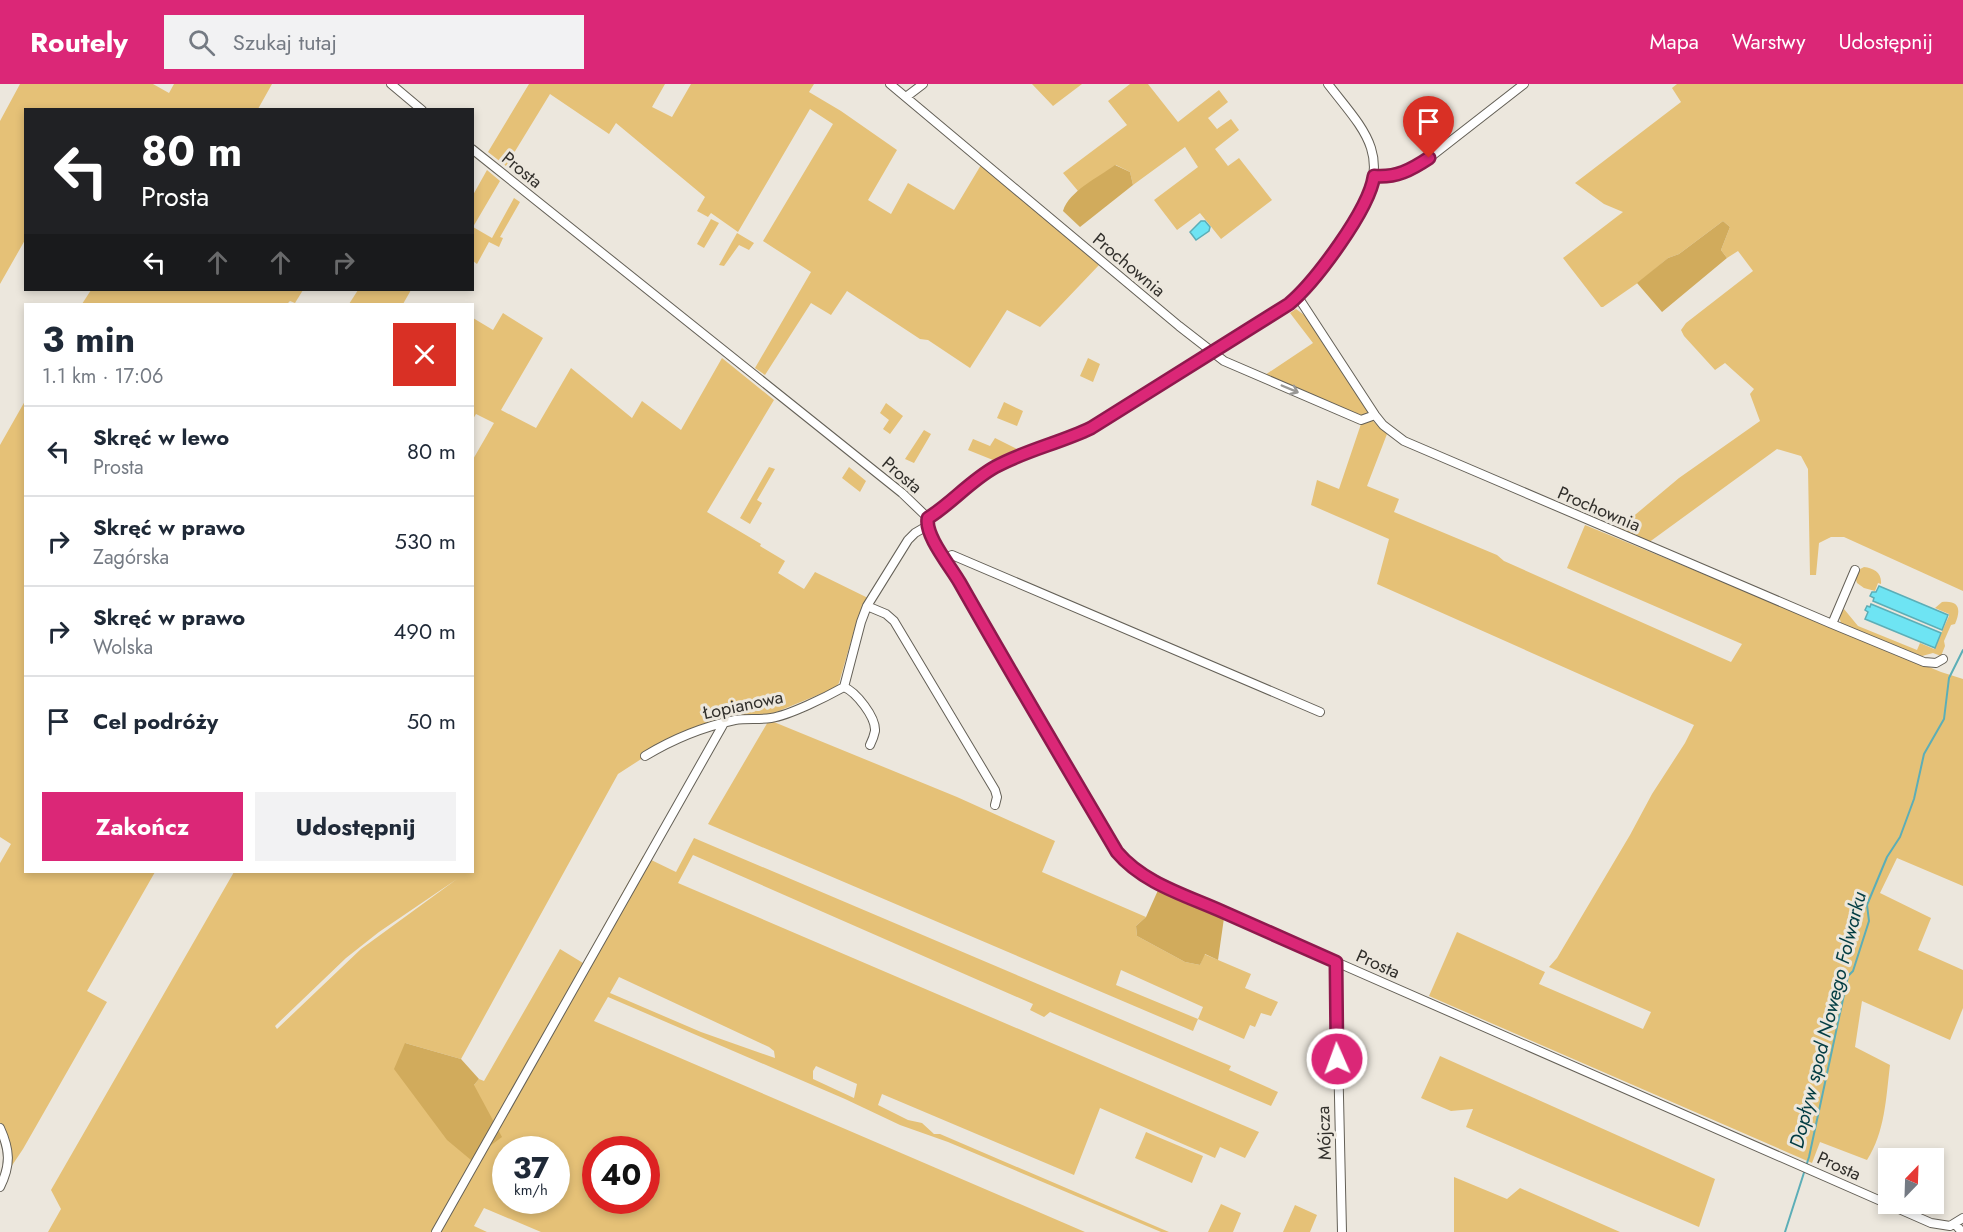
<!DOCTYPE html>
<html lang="pl">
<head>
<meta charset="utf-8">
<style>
  :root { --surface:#fff; --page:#f2f2f3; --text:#1f2937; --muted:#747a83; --line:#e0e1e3; --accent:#db2777 }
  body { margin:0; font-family:Jost,sans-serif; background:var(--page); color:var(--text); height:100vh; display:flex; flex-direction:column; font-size:22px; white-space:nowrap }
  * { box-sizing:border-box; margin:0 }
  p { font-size:20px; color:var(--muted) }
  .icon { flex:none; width:33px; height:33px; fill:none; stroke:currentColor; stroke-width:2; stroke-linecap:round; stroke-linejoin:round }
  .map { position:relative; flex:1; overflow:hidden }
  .side { position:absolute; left:24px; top:219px; width:450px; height:570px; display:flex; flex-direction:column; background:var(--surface); border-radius:0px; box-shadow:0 3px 9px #0003 }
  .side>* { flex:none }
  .guide { position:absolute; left:24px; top:24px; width:450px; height:183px; border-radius:0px; box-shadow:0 3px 9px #0003; background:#202124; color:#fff; overflow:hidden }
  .needle { width:39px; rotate:23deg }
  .controls { position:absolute; left:1878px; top:1064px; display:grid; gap:12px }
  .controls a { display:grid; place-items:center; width:66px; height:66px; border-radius:0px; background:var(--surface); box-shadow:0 3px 9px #0003; font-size:30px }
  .speed { position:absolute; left:492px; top:1052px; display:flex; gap:12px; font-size:30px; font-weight:700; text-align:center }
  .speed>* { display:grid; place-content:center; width:78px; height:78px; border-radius:50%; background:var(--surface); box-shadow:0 3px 9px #0003; line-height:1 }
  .speed small { font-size:15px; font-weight:400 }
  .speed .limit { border:9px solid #d22; background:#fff; color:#111 }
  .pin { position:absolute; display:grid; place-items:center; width:51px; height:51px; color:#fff; margin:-62px -26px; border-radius:50% 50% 50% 0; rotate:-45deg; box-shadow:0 0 6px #0007 }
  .pin .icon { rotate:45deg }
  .me { position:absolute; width:66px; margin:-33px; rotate:358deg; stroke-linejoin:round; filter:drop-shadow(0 0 4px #0008) }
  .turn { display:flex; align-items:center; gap:21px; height:126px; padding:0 18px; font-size:27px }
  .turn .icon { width:78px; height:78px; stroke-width:2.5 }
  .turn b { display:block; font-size:42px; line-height:51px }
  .lanes { display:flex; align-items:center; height:57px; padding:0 18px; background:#0003; justify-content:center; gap:30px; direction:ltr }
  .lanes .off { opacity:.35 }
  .round { display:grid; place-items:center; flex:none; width:63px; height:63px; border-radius:0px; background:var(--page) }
  .headline { display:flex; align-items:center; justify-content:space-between; height:102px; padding:0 18px }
  h1 { font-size:36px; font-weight:700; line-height:45px }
  .cta { display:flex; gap:12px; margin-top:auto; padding:12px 18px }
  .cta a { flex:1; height:69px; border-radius:0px; background:var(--accent); color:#fff; font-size:24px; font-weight:700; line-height:69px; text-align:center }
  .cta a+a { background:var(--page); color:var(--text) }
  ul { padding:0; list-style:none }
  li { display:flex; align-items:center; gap:18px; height:90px; padding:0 18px; border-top:2px solid var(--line) }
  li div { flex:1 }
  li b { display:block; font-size:22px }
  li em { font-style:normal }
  header { display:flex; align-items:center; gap:36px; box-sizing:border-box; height:84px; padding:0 30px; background:var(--accent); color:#fff }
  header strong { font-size:28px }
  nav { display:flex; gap:33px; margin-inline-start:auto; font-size:21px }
  .search { width:420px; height:54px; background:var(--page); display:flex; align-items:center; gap:15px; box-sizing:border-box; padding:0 21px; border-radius:0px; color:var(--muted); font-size:22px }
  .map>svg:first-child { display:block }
  .green { fill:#e5c177; fill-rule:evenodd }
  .forest { fill:#d1ab5c }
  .water { fill:#6ee4f3; stroke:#5caeb7; stroke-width:1.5 }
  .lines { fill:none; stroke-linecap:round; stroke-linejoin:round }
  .stream { stroke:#5caeb7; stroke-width:2 }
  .minor-casing { stroke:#646057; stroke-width:10 }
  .minor { stroke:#fff; stroke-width:8 }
  .oneway { stroke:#989795 }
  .route-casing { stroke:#8e194d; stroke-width:15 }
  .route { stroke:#db2777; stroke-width:10 }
  .labels { text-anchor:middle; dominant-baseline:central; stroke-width:6; stroke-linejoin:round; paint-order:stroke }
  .street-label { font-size:18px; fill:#312f2b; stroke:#ece7dd }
  .water-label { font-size:20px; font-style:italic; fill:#033d43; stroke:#ece7dd }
</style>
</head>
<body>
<header>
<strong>Routely</strong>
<div class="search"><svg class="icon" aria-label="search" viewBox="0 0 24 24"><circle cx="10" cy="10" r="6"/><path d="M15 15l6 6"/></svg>Szukaj tutaj</div>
<nav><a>Mapa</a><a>Warstwy</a><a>Udostępnij</a></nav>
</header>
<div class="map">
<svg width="1963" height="1148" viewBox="0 0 1963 1148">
  <rect width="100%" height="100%" fill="#ece7dd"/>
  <path class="green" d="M20,0h133l16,9 5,-9h98l-14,25 -232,1 -1,130 -25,44v-163z
    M529,0h136l-13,23 20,10 19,-33h123l-5,8 32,19 56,39 -29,50 23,14 17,-31 46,27 27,-45 118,100 -59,62 -33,-17 -37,58 -42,-28 -8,-1 -73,-48 -16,24 -20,-12 -46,72 -10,-7 56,-96 -48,-31 70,-117 -23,-15 -72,123 -27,-19 -3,4 -11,-6 8,-14 -89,-74 -7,11 -59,-40 -44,72 -18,-14z
    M1032,0h50l-29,22z
    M1130,0h18l30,38 41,-32 9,12 -20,16 9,11 14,-10 8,11 -24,19 13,17 11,-8 33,42 -51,39 -21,-26 -23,17 -23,-30 44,-33 -13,-20 -52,38 -3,-13 -14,-7 -38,26 -15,-18 64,-48 -19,-24z
    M1677,0h286v507l-119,-54h-13l-12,6 -3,32h-6l-2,-106 -7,-13 -24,-7 -129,94 -31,-13 62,-52 81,-57 -10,-27 4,-5 -29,-26 -10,7 -31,-34 -3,-6 5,-7 67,-52 -15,-20 -11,7 -6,-8 9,-23 -7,-6 -44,33 -11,4 -26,22 -39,27h-2l-38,-49 60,-46 -19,-8 -29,-21 106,-81 -9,-14z
    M487,86l13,11 -27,46 19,11 22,-40 6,4 -20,35 3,1 -4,9 -10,-5 -12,22 -4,-3v-66z
    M711,135l8,4 -15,25 -7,-4z
    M737,149l17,10 -5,7 -10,-5 -15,21 -5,-1z
    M91,206h212l-8,13 -5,-2 -3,3h-205z
    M358,206h17l4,1 1,-1h31l-8,14h-54z
    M1296,225l11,8 61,94 -1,4 -4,2 -98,-42 48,-32 -23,-30z
    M503,229l40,25 -42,72 35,18 35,-60 61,50 10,-17 39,29 41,-72 52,42 -67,112 54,32 -1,2 25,15 -7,12 26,16 11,-17 53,26 -11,22 -18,63 -4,5 -66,27h-31l-55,17 -65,42 -157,285 -56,-16 69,42 5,-6 5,2 76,-132 23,14 60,-107 33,16 18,-34 537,228 -2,4 49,22 -7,14 -221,-94 -6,5 -14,-7 3,-6 -340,-149 -15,28 581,249 -14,26 -25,-11 -5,11 -115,-50 -26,67 -192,-81 -4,11 30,15 14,3 12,11h6l229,98h-8l-213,-90 -48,-17 -55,-26 -237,-102 -14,24 491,211h-544l-57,-24 -10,18 13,6h-439l13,-23 -10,-19 183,-318h238v-411l22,-38 -18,-9 -3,5v-101l20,12zM457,795l-96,70 -84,80 -2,-3 71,-68 33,-26zM619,893l150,70 5,4 1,7 -74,-26 -91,-39zM816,982l41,18 -3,14 -41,-19v-8zM506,1065h50v51h-50zM596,1065h50v51h-50z
    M1088,274l12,6 -7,18 -13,-6z
    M25,317l1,471h129l-68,119 20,11 -84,147 -16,24 -7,-45v-265l11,-19 -11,-7v-392z
    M1004,318l19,9 -6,15 -20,-8z
    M886,319l17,13 -13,18 -7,-5 6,-9 -9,-7z
    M1372,336l15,14 -20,52 32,13 -5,13 103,43 7,6 227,101 11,-18 -175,-76 18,-43 356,147 22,7v207l-66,-28 -17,35 51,25 -13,32 45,20v38l-13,32 -88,-39 -7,46 35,18c-4,33 -5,67 -23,95l-47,-18 -8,21 -383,-167 28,-64 88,40 -6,12 104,45 8,-17 -102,-45 8,-9 73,-123 22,-41 33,-51 9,-18 -317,-141 12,-45 -78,-34 6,-25 22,9 22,-65z
    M924,346l7,4 -17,29 -9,-4z
    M995,354l22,11 -24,11 -25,-10 5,-11 17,7z
    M769,383l6,2 -18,31 5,3 -12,21 -10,-6z
    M849,383l17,14 -6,11 -18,-14z
    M1864,483c10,1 18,6 17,17l-3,-1 -3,8 -11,-3 -7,-5c-3,-8 0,-13 7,-16z
    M1942,518c18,-2 19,8 13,22l-4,1 -7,16 1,5 -4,10 -8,-3 -11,3 -5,-1 -71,-29 -5,-3 -2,-7 5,-7 14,17 59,24 3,-7 14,6 15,-33v-2l-14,-6z
    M769,636l188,77 98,44 -13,31 104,45 -10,9 1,10 48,26 15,3 4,-11 47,20 -6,14 33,14 -7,14 -10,-3 -6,14 -5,-2 -6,14 -46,-20 -5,12 -485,-207zM1121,886l82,37 -5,12 -82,-34z
    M1440,972l275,123 -16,48 -233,-100 7,-18 -22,2 -30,-13z
    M1146,1048l57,24 -11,27 -57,-25z
    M1454,1093l53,22 13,-11 100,44h-166z
    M1221,1120l20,9 -8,19h-25z
    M1295,1121l22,10 -7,17h-27z"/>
  <path class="forest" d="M1115,81l15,7 3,13 -53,42 -17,-16c6,-20 36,-34 52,-46z
    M1723,137l7,6 -9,23 6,8 -65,54 -25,-29 31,-25 11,-4z
    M1159,804l65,30 -6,42 -13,-6 -5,11 -15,-3 -48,-26 -1,-10 10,-9z
    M405,959l56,16 18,20 -5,6 28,52 -31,23 -24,-20 -53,-71z"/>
  <path class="water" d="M1201,137h4l5,6 -1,4 -13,9 -6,-8z
    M1879,502l69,29 -6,15 -69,-29 1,-3 -4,-2 2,-4h4z
    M1871,520l70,29 -6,15 -70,-29 3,-7 -3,-2 2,-4 3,1z"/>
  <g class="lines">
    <path class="stream" d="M1785,1148l24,-75 39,-181 5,-5 16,-50 -2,-16 20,-48 13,-20 14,-38 10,-45 20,-35 5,-41 14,-28"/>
    <defs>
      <path id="minor" d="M391,0l31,26
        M890,0l289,242 45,35 137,59 14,-5
        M906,13l17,-13
        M472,65l430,344 26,25
        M1374,92h13l21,-4 21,-14 95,-74
        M1298,213l77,118 8,10 21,16 428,183
        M928,434l-1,8 5,11 185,315 12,14 11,8 196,88 595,261 19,3 13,-8
        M928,434c24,-15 42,-37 67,-51 31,-17 66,-24 96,-39l198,-123 25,-26 49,-71c28,-56 -2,-81 -35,-124
        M945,474l7,-3 368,157
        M1855,486l-23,54 92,38 12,1 7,-4
        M867,522l19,8 8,7 101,169 2,7 -2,8
        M844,603c12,5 32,30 31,44 -1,5 -3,10 -5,14
        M645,672c28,-17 57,-29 90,-36 12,-2 24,0 36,-2 19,-3 55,-21 73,-31l17,-65 6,-16 41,-66 7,-7 12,-7
        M1336,878l6,270
        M0,1044c10,22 11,37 0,59
        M1955,1140l7,8
        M436,1148l288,-509"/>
    </defs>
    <use href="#minor" class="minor-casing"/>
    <use href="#minor" class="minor"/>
  </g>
  <defs><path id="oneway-shaft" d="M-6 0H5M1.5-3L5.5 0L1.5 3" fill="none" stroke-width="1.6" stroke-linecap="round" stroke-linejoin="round" transform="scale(1.5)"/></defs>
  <use class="oneway" href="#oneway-shaft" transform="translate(1290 305) rotate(23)"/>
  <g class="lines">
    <defs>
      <path id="route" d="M1337,975l-1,-97c-38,-17 -76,-34 -115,-51 -36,-16 -78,-28 -104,-59 -53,-90 -106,-179 -157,-269 -9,-16 -36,-48 -32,-65 24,-15 42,-37 67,-51 31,-17 65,-24 96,-39l198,-124c26,-22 80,-94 85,-128 22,2 37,-6 55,-18"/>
    </defs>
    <use href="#route" class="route-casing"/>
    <use href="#route" class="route"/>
  </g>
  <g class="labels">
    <g class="street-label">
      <text transform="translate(522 86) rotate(39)">Prosta</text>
      <text transform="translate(1129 181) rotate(40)">Prochownia</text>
      <text transform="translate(902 391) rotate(40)">Prosta</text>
      <text transform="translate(1599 425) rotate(23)">Prochownia</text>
      <text transform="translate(743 621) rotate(-12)">Łopianowa</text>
      <text transform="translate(1378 880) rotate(24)">Prosta</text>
      <text transform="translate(1324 1049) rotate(-92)">Mójcza</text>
      <text transform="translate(1839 1082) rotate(24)">Prosta</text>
    </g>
    <g class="water-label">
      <text transform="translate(1828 936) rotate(-76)">Dopływ spod Nowego Folwarku</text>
    </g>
  </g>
</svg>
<div class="controls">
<a><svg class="needle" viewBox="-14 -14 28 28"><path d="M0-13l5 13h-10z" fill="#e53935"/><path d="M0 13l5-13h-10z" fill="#747a83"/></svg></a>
</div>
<div class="speed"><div>37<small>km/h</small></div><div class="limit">40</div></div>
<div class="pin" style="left:1429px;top:74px;background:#d93025"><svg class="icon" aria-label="arrive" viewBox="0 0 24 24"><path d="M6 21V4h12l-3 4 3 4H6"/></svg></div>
<svg class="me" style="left:1337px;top:975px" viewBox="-20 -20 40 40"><circle r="17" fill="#db2777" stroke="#fff" stroke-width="3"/><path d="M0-11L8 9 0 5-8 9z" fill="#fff"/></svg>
<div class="guide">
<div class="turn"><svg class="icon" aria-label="left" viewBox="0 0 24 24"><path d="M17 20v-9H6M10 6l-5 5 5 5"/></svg><div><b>80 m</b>Prosta</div></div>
<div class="lanes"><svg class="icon" aria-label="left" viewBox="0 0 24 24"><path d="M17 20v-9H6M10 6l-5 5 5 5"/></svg><svg class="icon off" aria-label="ahead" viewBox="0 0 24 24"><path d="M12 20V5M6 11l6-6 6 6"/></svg><svg class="icon off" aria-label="ahead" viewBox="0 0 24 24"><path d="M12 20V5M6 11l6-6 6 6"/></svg><svg class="icon off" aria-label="right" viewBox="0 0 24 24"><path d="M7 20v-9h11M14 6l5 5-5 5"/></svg></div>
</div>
<section class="side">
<div class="headline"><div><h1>3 min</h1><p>1.1 km · 17:06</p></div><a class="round" style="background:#d93025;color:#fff"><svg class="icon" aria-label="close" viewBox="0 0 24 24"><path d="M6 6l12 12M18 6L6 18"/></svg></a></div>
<ul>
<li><svg class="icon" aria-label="left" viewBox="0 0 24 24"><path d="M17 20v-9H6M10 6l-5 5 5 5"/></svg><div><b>Skręć w lewo</b><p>Prosta</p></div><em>80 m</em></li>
<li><svg class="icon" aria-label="right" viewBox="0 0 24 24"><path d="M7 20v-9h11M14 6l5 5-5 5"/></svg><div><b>Skręć w prawo</b><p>Zagórska</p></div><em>530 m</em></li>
<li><svg class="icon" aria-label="right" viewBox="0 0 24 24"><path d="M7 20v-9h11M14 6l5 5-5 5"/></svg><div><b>Skręć w prawo</b><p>Wolska</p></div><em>490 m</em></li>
<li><svg class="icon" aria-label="arrive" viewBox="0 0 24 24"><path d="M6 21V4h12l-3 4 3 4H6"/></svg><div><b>Cel podróży</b></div><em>50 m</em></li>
</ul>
<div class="cta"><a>Zakończ</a><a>Udostępnij</a></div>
</section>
</div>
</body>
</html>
